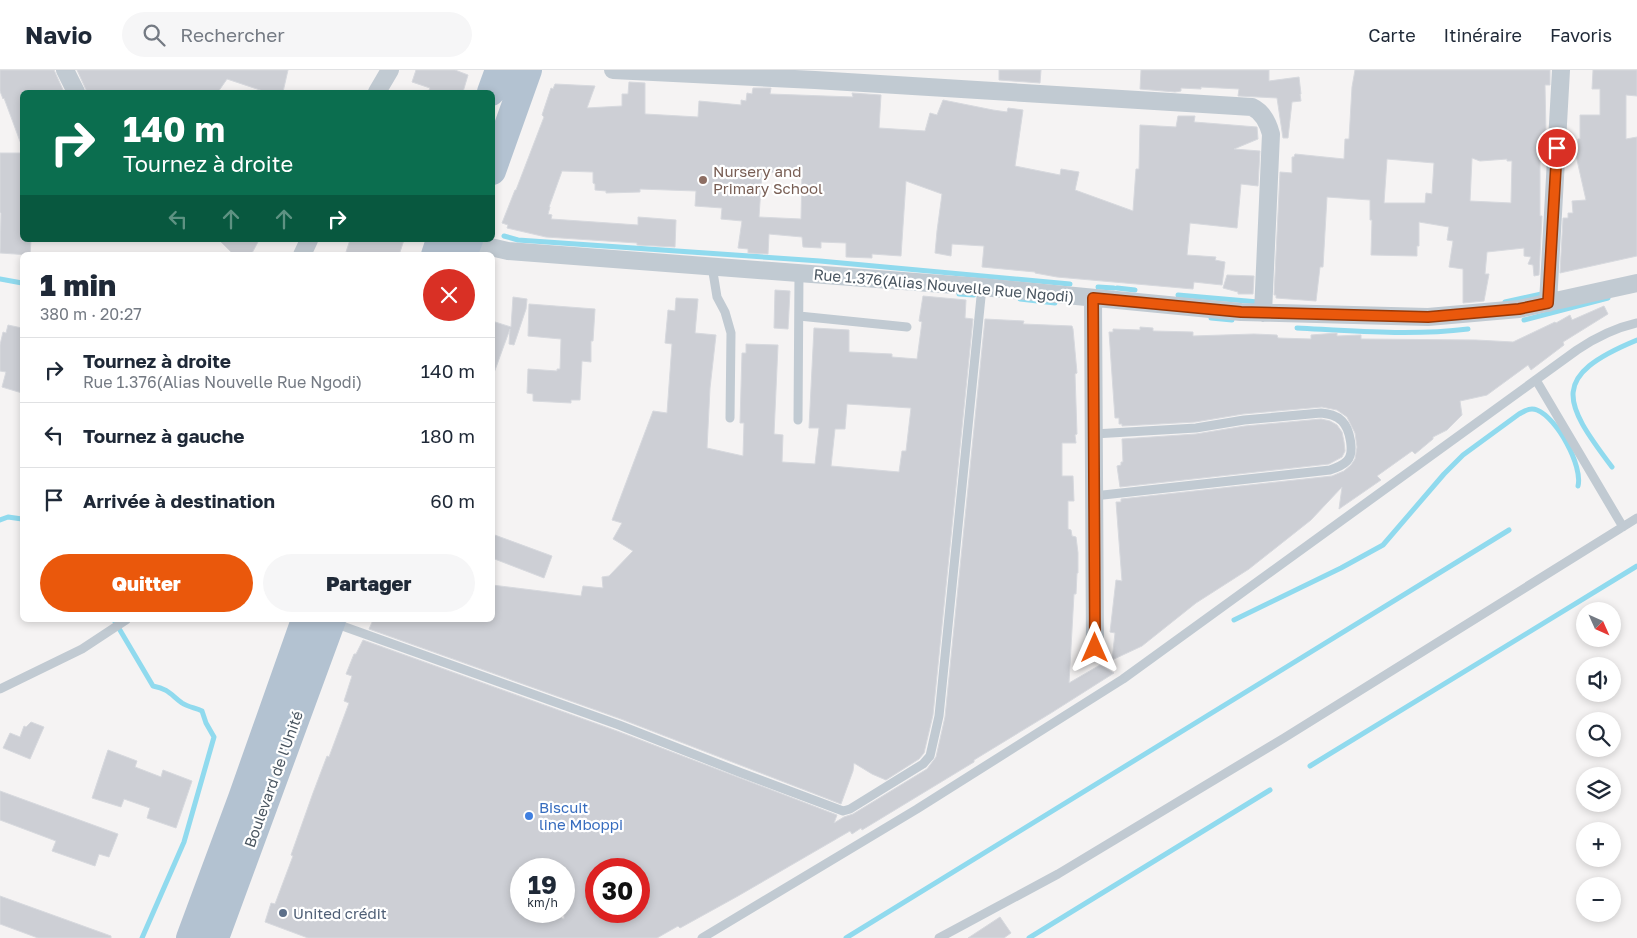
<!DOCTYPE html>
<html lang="fr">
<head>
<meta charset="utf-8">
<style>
  :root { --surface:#fff; --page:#f6f6f7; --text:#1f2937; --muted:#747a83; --line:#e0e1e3; --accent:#ea580c }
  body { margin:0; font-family:"Golos Text",sans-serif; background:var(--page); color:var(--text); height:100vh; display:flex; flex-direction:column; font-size:19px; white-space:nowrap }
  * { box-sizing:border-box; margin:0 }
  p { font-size:16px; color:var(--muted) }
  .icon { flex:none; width:28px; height:28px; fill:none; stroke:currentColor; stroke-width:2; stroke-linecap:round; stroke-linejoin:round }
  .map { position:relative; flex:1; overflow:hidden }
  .drawer { position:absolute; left:20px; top:182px; width:475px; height:370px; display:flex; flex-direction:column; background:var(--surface); border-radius:8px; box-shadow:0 2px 8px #0003 }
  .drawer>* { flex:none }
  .top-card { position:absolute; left:20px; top:20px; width:475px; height:152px; border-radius:8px; box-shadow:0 2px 8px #0003; background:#0b6e4f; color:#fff; overflow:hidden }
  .needle { width:32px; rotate:135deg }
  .controls { position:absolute; left:1576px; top:532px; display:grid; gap:10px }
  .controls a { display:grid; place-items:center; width:45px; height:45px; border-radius:50%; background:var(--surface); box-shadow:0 2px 8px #0003; font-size:25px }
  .speed { position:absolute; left:510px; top:788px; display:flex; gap:10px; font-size:25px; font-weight:700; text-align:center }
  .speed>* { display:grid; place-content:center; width:65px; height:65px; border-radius:50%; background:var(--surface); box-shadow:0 2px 8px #0003; line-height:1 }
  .speed small { font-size:12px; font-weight:400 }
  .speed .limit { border:8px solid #d22; background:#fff; color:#111 }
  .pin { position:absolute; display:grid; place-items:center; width:42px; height:42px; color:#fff; margin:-21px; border:2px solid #fff; border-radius:50%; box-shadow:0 1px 5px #0007 }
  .me { position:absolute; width:55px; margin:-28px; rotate:0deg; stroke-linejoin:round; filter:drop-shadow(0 0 4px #0008) }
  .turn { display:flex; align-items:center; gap:18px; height:105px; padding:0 20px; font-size:22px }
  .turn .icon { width:65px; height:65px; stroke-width:2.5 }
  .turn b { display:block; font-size:35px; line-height:42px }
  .lanes { display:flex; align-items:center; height:48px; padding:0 20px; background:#0003; justify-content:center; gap:25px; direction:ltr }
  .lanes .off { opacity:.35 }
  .round { display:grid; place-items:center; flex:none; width:52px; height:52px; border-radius:26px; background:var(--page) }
  .head { display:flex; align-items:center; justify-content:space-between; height:85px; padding:0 20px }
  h1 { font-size:30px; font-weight:800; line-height:38px }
  .action { display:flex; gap:10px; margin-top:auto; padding:10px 20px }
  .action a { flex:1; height:58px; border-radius:30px; background:var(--accent); color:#fff; font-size:20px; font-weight:800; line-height:58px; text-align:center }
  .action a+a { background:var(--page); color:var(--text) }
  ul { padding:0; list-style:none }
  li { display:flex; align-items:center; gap:15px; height:65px; padding:0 20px; border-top:1px solid var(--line) }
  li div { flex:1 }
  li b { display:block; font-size:19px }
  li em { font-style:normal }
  header { display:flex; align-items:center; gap:30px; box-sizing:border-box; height:70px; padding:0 25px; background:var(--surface); border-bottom:1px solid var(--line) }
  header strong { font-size:24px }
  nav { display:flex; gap:28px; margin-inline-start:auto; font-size:18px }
  .search { width:350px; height:45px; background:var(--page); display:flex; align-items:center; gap:12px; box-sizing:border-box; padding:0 18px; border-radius:28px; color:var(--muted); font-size:19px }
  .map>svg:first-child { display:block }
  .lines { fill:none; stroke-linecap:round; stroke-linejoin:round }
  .stream { stroke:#90daee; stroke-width:5 }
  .building { fill:#cdcfd5; stroke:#d7d9de; fill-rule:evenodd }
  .service { stroke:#c1cad2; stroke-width:9 }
  .minor { stroke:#c1cad2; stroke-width:18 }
  .primary { stroke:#b3c2d1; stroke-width:28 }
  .route-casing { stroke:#983908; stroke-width:12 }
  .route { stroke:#ea580c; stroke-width:9 }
  .education-dot { fill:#8d6e63; stroke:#fff; stroke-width:2 }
  .shop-dot { fill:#3f7fe0; stroke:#fff; stroke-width:2 }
  .service-dot { fill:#5c6f8a; stroke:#fff; stroke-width:2 }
  .labels { text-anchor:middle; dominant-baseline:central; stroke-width:4.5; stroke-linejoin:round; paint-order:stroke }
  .education-label { font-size:15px; fill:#785e54; stroke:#fff; text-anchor:start }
  .street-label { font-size:15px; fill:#4a5661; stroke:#fff }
  .shop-label { font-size:15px; fill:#366cbe; stroke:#fff; text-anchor:start }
  .service-label { font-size:15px; fill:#4e5e75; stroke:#fff; text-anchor:start }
</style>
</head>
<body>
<header>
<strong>Navio</strong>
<div class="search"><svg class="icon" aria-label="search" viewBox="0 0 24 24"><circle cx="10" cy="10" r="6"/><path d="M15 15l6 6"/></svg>Rechercher</div>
<nav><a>Carte</a><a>Itinéraire</a><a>Favoris</a></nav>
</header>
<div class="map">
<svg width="1637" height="868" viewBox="0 0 1637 868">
  <rect width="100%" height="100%" fill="#f5f3f3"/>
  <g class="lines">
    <path class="stream" d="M504,166l14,4 302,21 250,23
      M0,209l22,4
      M1098,217l16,1
      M1117,218l18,2
      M959,224l15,1
      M1178,225l80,7
      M1020,229l35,4
      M1505,232l41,-9
      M1211,248l21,2
      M1524,250l84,-22
      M1297,258c57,3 114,8 171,1
      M1612,397c-50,-66 -62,-91 25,-127
      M0,450l8,-3 14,2
      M114,550l39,66c16,3 18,9 29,17 6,4 14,5 20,8l4,12 8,14 -30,105 -42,96
      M1234,550l107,-52 42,-23 61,-71 19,-19 56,-41c6,-3 11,-7 18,-4 20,8 46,56 41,76
      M1310,696l327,-200
      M846,868l663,-408
      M1029,868l241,-148"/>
  </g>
  <path class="building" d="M0,0h54l10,22h-42v52h-1l-17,-46 -1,1 -3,-8z
    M77,0h211l-5,22h-17l-39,-13 -9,13h-131z
    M416,0h39l13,5 -5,17h-35l2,-4 -18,-6z
    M999,0h42l-1,13 -41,-3z
    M1141,0h128v11l30,-4 2,17h-1l1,7 -9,1 -4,36h-5l-6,-40 -39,-2 1,-7 -38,-2v2l-20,-1v3l-6,1 -35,-3z
    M1355,0h195v15h-5l1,49h-1l-1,28 -4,-1v55h2l-3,59 -5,1 -1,-11 -5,-1 3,-7 -7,-1v-8l-37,4 -2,22h4l-5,27 -21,2v-34l-14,-2 4,-26 -6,-1 2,-13 -30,-5v24h-2v10l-46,-1 1,-35h-2v-20l-43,-3 -4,70h-3l-4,34 -40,-3v-3h-2l6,-123 12,1v-16h2l1,-3 49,5 1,-20h4l3,-52zM1472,88l8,3 27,-2v2h5l-1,42 -41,-2zM1387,89l47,4 -2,31 -6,-1 -1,10h-41z
    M1593,0h44v26l-11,-1v44l11,-2v119l-77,17 3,-55h5v-5h5l-1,-12 14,-1 -11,-49 3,-1v-11h2v-24h20v-26h-8z
    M629,12l16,1v31l53,3 1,-16 42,4v-5l5,1 1,-8 5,1 1,-6h18l-1,6 83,3 -1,-4 29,2 -2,33 46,3 5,-18 7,2 6,-15 50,10 14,2 1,-4 15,2 -8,56 45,9 1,-6 18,3 -4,18 58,21 3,-42h3l1,-44 36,2 2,-11h17l-1,6 63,5 1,12 -24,10 26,2 -2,35 -17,-2 -4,44 -47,-5 -3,32 29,2 -1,3 10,2 -3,23 -28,-3 -1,7 -136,-12 -22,-4v-1l-53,-5 2,-21 -32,-2 -1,12 -16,-3 2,-22 5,-37 -36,-13 -5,75 -29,-2v4l-26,-1v-14l-25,-1v6l-18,-1 -1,-10 -33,-3 -1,20 -20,-1v-4l-10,-1 4,-27 -21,-2 1,-11 -27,-2 1,-15 -56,-2v3l-34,1v-2l-11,-1v-6l-2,-1v-11l-31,-1 -13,36h1l-2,7 4,1 -1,4 87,6v-8l38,3 -1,27 -38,-2v-2l-91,-6 -39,-9 1,-3 -6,-2 13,-33h1l28,-73 -2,-2 9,-27 2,1 2,-5 40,2 -8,22 35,-2v-12h6zM762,102l40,1 -1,46 -42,-2z
    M0,83h22v87h9l-1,15 -30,-2 1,-40 -1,-1z
    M219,170h40l-8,15h-17z
    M350,170h54l-5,15h-54z
    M1227,205l27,1 -1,18h-15v-2l-15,-4z
    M775,220l15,1 -2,38 -14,-1z
    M923,226l43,4 -1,18 8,1 -40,396 -9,38 -5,6 -33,21 -14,-6 -18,-11 -1,8 -12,33 -220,-85 -252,-90 4,-9h119v-35l89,11 2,-10 20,2 -1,-11 7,-1 24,-25 -20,-12 9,-16 -10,-3 41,-109 14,2 5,-69 -7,-1 3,-33 7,1 1,-13 22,1 -3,34 21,2 -6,53 -3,60 36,8 1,-33h-4l2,-70h4v-9l32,1 -4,89 9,1 -1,27 33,2 4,-36h-10l5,-100 35,2v22l43,2v3l25,2 5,-37 -3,-1zM847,334l64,4 -5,43h-4l-3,21 -68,-6 4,-37h10z
    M513,227l14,2 -1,10 -12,36 -5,-1 1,-15 -16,44h-2v-52l19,6z
    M529,234l66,5 -2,32h-2v21l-9,-1 -2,39h-9v3l-38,-2v-7l-6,-1 1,-24 29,2v-2h3l1,-30 -33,-3z
    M1604,236l4,8 -45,28 1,3 -33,25 -3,-5 -41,30 -27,6 2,14 -15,15 -14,7v2l-18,15 -3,-3 -35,25 4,4 -42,29 3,-22 -31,33 -62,49 -53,34 -54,43 -30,14 3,-27 -5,-1 6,-52 6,1 -6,-79h5v-3l211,-23 12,-5 7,-6 4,-6 2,-12 -2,-14 -8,-16 -10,-7 -15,-3 -79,7 -48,8 -73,4v-2h-3v-6h-4l-6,-86h4v-3l27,1v-3l13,1v3l40,1v4l61,-2 23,1 1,3 33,1v-4l26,-2v3l24,-1v4l115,1 37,2 42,-20 1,1 14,-8 2,5z
    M985,249l39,2 -1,3 49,2 1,3 4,44 -2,1 2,60 -2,1 1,8h-14v33h11l1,25h-6v28l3,1 1,6 4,1 2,16v20h-1l-1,21h-2l-5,89 31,-18 14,8 -63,40 -77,47v2l-112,68 -1,-2 -9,6 -2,-3 -112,65 -58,32 -2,-2 -21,12h-349l-43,-16 6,-19 4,1 18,-48 -2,-1 22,-62 14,-37 2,1 20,-54 -5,-2 8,-25 -6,-2 8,-20h2l7,-14 254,91 220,84 -3,8 10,-6 9,-3 74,-45 9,-12 9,-40zM521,799h43v50l-18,-8h-25zM596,799h43v42h-43z
    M8,255l14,3v65l-20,-6 4,-15 -6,-1v-26l3,-13 3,1z
    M1321,349l9,2 7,4 5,7 2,10 1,9 -3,6 -13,7 -209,23 -3,-21 4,-1v-3h2l-1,-23 74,-5 49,-8z
    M492,464l60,22 -8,22 -52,-20z
    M31,652l13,5 -14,32 -27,-11 7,-15 10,4 4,-11 2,1z
    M108,680l29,11 -2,6 26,10 2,-7 29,11 -16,47 -29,-10 3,-10 -26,-9 -3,8 -29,-9z
    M0,721l118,43 -9,23 -10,-3 -4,12 -43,-15 4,-10 -56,-21z
    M0,826l111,40v2h-73l-38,-14z
    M1000,847l11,16 -7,5h-36z"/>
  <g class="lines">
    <path class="service" d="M712,196l5,31 8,15 6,21 -1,85
      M799,246l108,11
      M1536,310l87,147
      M798,350l1,-147
      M1094,364l102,-6 48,-8 77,-7c8,1 15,2 21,8 8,8 13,32 5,40 -5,5 -11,7 -17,9l-236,26
      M334,553l285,102 120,47 104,39 7,-2 73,-45 7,-8 9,-40 43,-429
      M0,619l82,-40 44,-29
      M702,868l215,-129 206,-130 454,-329c18,-12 38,-22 60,-27
      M939,868l119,-64 226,-136 353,-220"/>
    <path class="minor" d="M65,0l11,22
      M613,0l202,10 437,27c11,5 16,16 19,27l-8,179
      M377,22l13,-22
      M460,170l48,11 474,36 259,25 187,5 91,-8 118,-26
      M302,185l7,-15
      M1093,228l2,350
      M1548,233l13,-233"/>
    <path class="primary" d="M491,22l8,-22
      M492,101l36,-101
      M435,185l5,-15
      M463,185l6,-15
      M190,868l52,-140 63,-178
      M215,868l117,-318"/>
  </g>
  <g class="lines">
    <defs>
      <path id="route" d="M1095,578l-2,-350 148,14 187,5 91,-8 29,-6 9,-155"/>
    </defs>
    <use href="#route" class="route-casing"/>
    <use href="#route" class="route"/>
  </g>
  <circle class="education-dot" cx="703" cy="110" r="5"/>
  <circle class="shop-dot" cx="529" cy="746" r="5"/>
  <circle class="service-dot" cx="283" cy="843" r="5"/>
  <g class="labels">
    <g class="education-label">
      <text x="713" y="101">Nursery and<tspan x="713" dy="17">Primary School</tspan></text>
    </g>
    <g class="street-label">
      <text transform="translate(944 215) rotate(5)">Rue 1.376(Alias Nouvelle Rue Ngodi)</text>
      <text transform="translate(273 709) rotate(-70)">Boulevard de l'Unité</text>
    </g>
    <g class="shop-label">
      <text x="539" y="737">Biscuit<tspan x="539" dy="17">line Mboppi</tspan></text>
    </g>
    <g class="service-label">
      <text x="293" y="843">United crédit</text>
    </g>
  </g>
</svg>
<div class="controls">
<a><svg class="needle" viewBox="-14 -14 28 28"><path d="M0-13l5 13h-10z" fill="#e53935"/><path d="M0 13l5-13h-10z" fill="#747a83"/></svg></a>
<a><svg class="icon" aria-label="sound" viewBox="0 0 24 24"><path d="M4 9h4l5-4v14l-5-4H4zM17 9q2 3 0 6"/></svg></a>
<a><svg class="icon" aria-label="search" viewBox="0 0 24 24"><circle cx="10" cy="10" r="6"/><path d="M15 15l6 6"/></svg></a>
<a><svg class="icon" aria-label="layers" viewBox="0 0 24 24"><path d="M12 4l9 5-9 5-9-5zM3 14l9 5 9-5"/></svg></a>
<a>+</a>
<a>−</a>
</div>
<div class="speed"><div>19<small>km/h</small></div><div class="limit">30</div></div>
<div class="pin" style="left:1557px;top:78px;background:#d93025"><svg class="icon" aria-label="arrive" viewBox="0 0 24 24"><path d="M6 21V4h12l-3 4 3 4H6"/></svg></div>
<svg class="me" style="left:1095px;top:578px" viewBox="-20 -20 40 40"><path d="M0-17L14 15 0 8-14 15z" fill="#ea580c" stroke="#fff" stroke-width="4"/></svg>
<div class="top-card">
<div class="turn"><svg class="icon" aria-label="right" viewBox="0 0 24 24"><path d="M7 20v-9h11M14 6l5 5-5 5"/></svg><div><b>140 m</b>Tournez à droite</div></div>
<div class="lanes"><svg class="icon off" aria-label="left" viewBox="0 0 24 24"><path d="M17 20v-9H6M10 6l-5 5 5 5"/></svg><svg class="icon off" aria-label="ahead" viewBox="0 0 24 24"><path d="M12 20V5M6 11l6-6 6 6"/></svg><svg class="icon off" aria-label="ahead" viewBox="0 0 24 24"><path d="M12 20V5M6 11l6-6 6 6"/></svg><svg class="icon" aria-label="right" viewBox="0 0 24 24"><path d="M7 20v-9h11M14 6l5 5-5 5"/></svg></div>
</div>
<section class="drawer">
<div class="head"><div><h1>1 min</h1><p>380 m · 20:27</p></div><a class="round" style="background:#d93025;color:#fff"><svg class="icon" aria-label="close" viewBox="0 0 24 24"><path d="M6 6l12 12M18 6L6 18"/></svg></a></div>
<ul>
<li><svg class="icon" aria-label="right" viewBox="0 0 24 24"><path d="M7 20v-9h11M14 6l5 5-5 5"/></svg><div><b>Tournez à droite</b><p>Rue 1.376(Alias Nouvelle Rue Ngodi)</p></div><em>140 m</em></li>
<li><svg class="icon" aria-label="left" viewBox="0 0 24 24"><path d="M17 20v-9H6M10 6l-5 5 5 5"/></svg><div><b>Tournez à gauche</b></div><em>180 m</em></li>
<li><svg class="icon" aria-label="arrive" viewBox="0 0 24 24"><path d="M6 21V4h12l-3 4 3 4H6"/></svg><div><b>Arrivée à destination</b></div><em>60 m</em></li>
</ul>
<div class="action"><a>Quitter</a><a>Partager</a></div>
</section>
</div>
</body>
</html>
